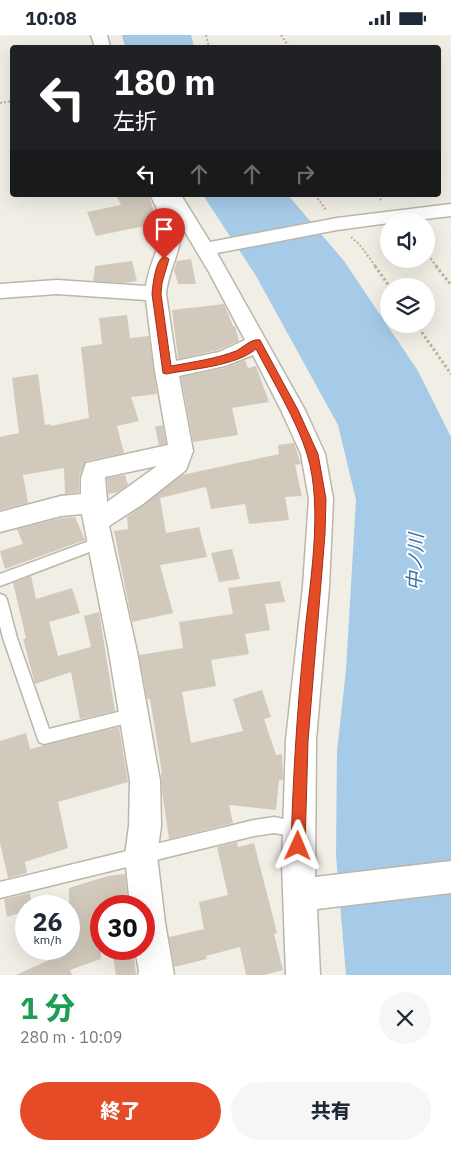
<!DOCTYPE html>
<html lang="ja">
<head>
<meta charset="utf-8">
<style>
  :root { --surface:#fff; --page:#f6f6f7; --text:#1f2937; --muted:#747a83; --accent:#e64b27 }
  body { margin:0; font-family:"IBM Plex Sans","Noto Sans JP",sans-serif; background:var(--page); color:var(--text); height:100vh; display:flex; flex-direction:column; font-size:19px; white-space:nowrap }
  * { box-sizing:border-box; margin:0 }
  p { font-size:16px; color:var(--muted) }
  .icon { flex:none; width:28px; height:28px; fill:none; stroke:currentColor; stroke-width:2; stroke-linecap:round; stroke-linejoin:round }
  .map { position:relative; height:940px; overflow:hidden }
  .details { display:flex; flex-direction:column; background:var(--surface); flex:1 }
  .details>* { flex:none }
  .top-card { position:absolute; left:10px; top:10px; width:431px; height:152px; border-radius:5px; box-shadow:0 5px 20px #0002; background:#202124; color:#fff; overflow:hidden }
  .fabs { position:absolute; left:380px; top:178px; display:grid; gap:10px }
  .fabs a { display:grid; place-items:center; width:55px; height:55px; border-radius:50%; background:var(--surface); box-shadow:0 5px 20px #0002; font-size:25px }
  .speed { position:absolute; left:15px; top:860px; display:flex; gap:10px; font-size:25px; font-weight:700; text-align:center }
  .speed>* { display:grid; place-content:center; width:65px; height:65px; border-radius:50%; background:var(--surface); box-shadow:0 5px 20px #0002; line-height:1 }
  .speed small { font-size:12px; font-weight:400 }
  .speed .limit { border:8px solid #d22; background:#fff; color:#111 }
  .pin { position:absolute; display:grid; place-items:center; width:42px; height:42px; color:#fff; margin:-51px -21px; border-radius:50% 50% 50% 0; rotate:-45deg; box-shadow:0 0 5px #0007 }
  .pin .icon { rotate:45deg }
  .me { position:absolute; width:55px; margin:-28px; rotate:1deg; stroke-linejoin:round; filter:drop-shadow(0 0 4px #0008) }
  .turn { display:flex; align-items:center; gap:18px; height:105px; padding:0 20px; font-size:22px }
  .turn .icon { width:65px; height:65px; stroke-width:2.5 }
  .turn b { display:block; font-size:35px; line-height:42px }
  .lanes { display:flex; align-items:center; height:48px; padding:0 20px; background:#0003; justify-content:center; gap:25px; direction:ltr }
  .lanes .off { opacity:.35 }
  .round { display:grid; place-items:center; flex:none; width:52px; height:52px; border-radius:26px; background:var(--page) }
  .head { display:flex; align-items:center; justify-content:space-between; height:85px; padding:0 20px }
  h1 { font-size:30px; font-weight:800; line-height:38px; color:#1e9e55 }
  .cta { display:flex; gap:10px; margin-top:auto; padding:10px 20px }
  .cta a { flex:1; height:58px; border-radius:30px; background:var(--accent); color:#fff; font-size:20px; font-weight:800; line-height:58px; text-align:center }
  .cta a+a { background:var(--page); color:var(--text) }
  .status { display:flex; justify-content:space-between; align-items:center; height:35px; padding:0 25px; background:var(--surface); direction:ltr }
  .status svg { height:14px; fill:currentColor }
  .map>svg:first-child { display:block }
  .water { fill:#a6cbe9 }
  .building { fill:#d1cabc }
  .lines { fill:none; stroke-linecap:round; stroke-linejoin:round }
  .lane-casing { stroke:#bbb6a9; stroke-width:3 }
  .street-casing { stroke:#bbb6a9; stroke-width:3 }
  .path-far1 { stroke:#bcb29b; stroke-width:2; stroke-dasharray:2 2; stroke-linecap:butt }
  .path { stroke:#bcb29b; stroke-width:3; stroke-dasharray:2.5 2.5; stroke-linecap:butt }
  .lane { fill:#fff; fill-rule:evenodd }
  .street { fill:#fff; fill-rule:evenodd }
  .route { fill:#e64b27; stroke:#963119 }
  .labels { text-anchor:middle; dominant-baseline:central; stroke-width:4; stroke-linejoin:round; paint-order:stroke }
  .water-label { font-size:19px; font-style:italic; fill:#3972a4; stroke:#fff }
</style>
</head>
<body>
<div class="status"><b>10:08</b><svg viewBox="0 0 49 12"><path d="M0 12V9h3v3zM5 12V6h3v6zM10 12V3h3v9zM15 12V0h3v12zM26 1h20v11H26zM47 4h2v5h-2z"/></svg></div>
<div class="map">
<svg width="451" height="940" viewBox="0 0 451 940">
  <rect width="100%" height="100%" fill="#f1eee5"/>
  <path class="water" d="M122,0h69l3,12h-69z
    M203,160h85l56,66 74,110 33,66v538h-105l-10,-120 1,-104 9,-81 10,-170 -18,-75 -82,-149z"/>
  <path class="building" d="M116,160h32l11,28 -63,13 -9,-24 34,-7z
    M191,224l5,25h-18l-4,-14 3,-9z
    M132,226l5,20 -14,2 -30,-2 2,-15z
    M224,269l9,22h2l4,15 -21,9 -40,9 -6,-49z
    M127,280l3,23 19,-2 8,58 -26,3 8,24 -22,5 7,27 -38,8 -7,16v15l-14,2 -1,-26 -41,7 5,28 -28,7v-73l19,-4 -7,-55 26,-4 7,51 5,-1 1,2 38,-8 -8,-71 21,-3 -3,-26z
    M245,325l3,8 8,-2 13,36 -37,6 6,27 -45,7 -12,-65 44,-9z
    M163,390l3,19 -7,1 -4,-18z
    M294,408l7,21 -6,1 7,31 -17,1 4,23 -40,4 -4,-20 -34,5 -5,-22 -46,11 6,35 33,-6 8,30 -47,8 13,48 -41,9 -18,-91 14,-2 -1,-12 55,-42 97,-21 -1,-9z
    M125,440l3,10 -10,7 -10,2 -1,-16z
    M75,482l10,23 -80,29 -5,-18 23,-7 -6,-15 44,-11z
    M232,514l8,30 -21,3 -8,-29z
    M31,541l5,23 36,-11 8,25 -31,9 9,34 33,-9 -7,-31 15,-4 16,99 -35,8 -9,-47 -36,12 -12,-45 3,-1 -13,-55z
    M280,546l5,21 -20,2 5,26 -25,4 4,20 -38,6 5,26 -34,6 9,51 52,-12 -10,-32 29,-9 9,27 -7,2 12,36 6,-1 1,26h-4l-3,30 -47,-5 4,18 -64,16 -7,-47 -1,-19h1l-12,-74h-3l-8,-44 44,-7 -4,-26 54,-8 -5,-26z
    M119,692l9,55 -70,20 10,46 -43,14 2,11 -19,5 -8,-35v-102l26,-8 4,16z
    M237,807l1,5 16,-4 23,90 -3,1 9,36 -19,5h-18l-6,-28 -34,9 1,3 -33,8 -5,-30 35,-8 -5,-27 29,-7 -11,-48z
    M125,839l3,32h-27v53l-31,11 2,5h-56l53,-24v-63l39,-12z
    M30,858l2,13h-6v5l-19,6 -3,-18z
    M112,914h21l3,26h-20z"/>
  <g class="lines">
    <defs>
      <path id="lane" d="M100,502l5,1 1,4 -1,4 -105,40v-12z
        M0,559l5,2 2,4 10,38 32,91 85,-21 5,2 2,5 -2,5 -95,24 -5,-2 -36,-104 -3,-12z
        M274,782l30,6 2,6 -2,6 -6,2 -24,-4 -20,3 -254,62v-16l254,-62z"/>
      <path id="street" d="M91,0h16l3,12h-15z
        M150,160h31l29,47 127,-24 114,-14v12l-44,5h-18v2l-52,7 -120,23 88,157 20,44 8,45 -4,88 -13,153 -1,137 136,-16v32l-134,16 3,66h-34l-4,-112 4,-123 17,-153 6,-88 -8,-45 -20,-44 -28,-55 -28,11 -46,10 14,75 -7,19 -43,34 -34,22 28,126 23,129 1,45 -4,30 8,67 9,52h-36l1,-4 -4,-22h9v-43h-14l-5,-50 4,-30 1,-45 -21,-129 -27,-138 -21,2 -61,16v-20l61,-16 20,-2v-16l5,-15 82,-18 -13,-74 -9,-71 -89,-6 -57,4v-14l57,-4 89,6c6,-40 29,-49 4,-91zM181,190l28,47 36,68 -26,12 -43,9 -10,-67c2,-23 17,-46 15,-69zM157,431l-50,36 -2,-25z"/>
    </defs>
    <use href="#lane" class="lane-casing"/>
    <use href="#street" class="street-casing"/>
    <path class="path-far1" d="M206,0l3,12
      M281,0l8,12
      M0,68l12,-2
      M315,160l12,16
      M378,160l4,7
      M351,202l9,8 16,22
      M426,217l11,15"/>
    <path class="path" d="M375,231l14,20
      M436,231l15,19
      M416,289l35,50"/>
    <use href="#lane" class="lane"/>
    <use href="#street" class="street"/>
  </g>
  <path class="route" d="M164,221l5,3 -7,24 -1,11 10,72c22,-4 44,-7 65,-15 8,-4 16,-13 24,-11l38,70 20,44 8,45 -1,35 -17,207 -3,105 -2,5 -5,2 -5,-2 -2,-5c2,-68 6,-136 13,-204 5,-57 20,-133 3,-188 -10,-33 -35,-74 -51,-105 -20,17 -64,20 -90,25l-3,-1 -11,-79c1,-10 3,-33 12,-38z"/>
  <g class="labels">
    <g class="water-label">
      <text transform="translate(415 527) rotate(-88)">中ノ川</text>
    </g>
  </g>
</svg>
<div class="fabs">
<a><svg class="icon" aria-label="sound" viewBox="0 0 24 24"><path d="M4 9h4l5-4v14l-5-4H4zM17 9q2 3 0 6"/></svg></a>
<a><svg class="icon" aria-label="layers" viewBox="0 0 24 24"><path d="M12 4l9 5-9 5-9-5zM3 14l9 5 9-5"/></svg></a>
</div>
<div class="speed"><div>26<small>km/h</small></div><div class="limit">30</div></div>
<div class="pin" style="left:164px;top:224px;background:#d93025"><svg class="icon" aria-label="arrive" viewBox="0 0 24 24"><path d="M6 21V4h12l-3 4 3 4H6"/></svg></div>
<svg class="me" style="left:298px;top:811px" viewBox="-20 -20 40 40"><path d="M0-17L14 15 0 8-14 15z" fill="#e64b27" stroke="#fff" stroke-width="4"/></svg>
<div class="top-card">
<div class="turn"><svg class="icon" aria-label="left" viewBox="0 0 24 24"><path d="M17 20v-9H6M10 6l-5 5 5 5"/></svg><div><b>180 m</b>左折</div></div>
<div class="lanes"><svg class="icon" aria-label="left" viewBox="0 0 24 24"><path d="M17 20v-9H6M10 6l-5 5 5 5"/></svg><svg class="icon off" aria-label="ahead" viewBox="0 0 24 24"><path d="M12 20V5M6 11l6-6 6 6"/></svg><svg class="icon off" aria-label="ahead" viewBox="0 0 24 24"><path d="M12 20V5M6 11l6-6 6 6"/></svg><svg class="icon off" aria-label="right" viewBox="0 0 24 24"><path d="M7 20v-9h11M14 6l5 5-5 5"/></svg></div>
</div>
</div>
<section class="details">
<div class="head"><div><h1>1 分</h1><p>280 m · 10:09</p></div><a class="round"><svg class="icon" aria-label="close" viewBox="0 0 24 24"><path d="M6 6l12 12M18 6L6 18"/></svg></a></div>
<div class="cta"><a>終了</a><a>共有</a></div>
</section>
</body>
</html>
